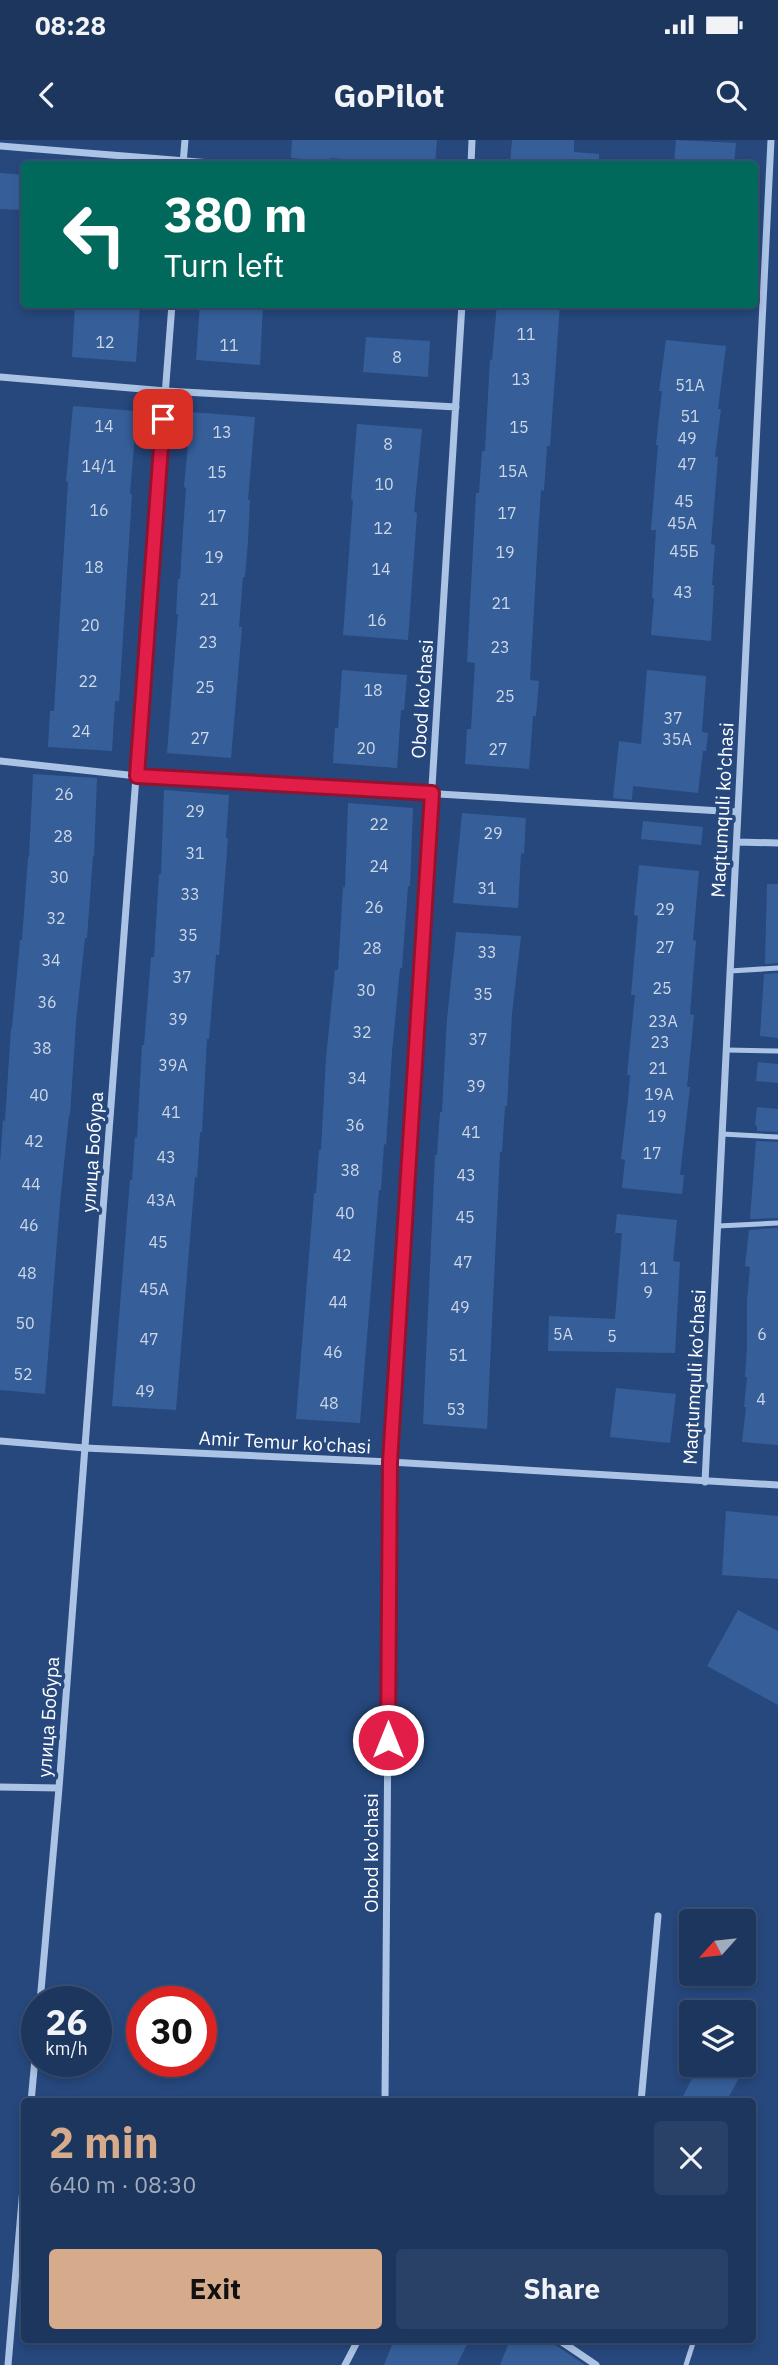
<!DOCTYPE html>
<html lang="en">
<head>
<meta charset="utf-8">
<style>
  :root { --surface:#1c365e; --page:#294167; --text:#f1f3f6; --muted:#a0abbc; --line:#3a5073; --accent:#d6ab8b }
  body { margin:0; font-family:"IBM Plex Sans",sans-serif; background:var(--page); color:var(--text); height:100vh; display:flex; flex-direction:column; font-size:26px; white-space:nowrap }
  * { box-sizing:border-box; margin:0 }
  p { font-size:23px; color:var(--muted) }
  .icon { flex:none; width:38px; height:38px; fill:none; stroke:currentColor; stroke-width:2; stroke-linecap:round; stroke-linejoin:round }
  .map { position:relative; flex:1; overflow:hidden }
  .panel { position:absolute; left:21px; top:1958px; width:735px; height:245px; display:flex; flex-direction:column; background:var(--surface); border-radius:7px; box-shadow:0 4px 10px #0003,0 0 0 2px var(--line) }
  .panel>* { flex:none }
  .top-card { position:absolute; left:21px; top:21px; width:737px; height:147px; border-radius:7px; box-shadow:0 4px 10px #0003,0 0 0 2px var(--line); background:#00695c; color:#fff; overflow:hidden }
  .needle { width:46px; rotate:243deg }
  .fabs { position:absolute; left:679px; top:1769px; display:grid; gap:14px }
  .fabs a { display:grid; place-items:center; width:77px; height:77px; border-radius:7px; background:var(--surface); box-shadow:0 4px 10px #0003,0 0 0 2px var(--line); font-size:35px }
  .speed { position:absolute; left:21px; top:1846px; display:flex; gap:14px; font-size:35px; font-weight:700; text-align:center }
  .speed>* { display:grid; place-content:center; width:91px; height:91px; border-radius:50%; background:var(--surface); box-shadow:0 4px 10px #0003,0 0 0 2px var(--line); line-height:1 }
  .speed small { font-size:18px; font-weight:400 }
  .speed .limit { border:10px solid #d22; background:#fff; color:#111 }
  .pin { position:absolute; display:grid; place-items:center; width:60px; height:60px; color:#fff; margin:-30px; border-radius:14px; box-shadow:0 4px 10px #0006 }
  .me { position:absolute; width:77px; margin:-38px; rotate:0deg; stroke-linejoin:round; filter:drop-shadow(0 0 5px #0008) }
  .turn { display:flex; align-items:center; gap:24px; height:147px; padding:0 28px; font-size:32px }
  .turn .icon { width:91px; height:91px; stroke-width:2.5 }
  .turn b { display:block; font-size:49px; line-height:60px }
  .round { display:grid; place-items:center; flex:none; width:74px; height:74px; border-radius:7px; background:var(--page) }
  .overview { display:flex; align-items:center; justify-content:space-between; height:119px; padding:0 28px }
  h1 { font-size:42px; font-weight:800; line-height:52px; color:var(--accent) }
  .action { display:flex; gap:14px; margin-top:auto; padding:14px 28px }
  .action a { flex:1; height:80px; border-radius:7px; background:var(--accent); color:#111; font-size:28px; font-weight:800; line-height:80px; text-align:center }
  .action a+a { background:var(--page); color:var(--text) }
  .status { display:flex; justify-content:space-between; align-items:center; height:49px; padding:0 35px; background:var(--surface); direction:ltr }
  .status svg { height:19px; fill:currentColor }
  header { display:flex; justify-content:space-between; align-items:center; height:91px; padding:0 28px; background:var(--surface); font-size:32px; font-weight:800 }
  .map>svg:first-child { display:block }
  .building { fill:#365f9a }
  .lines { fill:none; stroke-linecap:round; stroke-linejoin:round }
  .lane { stroke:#abc3e5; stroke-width:5 }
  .street { stroke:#abc3e5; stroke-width:7 }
  .route-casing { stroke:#92132f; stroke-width:18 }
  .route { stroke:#e11d48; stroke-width:12 }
  .labels { text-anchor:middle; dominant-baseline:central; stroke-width:7; stroke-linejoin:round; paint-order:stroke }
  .number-label { font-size:16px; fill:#cdd7e6 }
  .street-label { font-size:19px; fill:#fff; stroke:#26487d }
</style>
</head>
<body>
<div class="status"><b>08:28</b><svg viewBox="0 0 49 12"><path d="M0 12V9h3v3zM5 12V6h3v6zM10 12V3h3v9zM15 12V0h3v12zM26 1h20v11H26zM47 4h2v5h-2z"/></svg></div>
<header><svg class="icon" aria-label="back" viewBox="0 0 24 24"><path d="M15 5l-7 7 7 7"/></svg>GoPilot<svg class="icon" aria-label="search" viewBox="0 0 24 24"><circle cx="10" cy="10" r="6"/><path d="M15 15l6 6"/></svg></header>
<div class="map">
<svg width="778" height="2225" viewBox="0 0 778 2225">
  <rect width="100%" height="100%" fill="#26487d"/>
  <path class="building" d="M292,0h145l-2,24h-39v-1l-66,-5v3l-39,-3z
    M512,0h62v12l25,2v10h-89z
    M676,0l60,3 -2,21h-60z
    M0,33l24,2v35l-24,-1z
    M75,164h65l-4,58 -64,-5z
    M200,164h63l-3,61 -64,-5z
    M497,164h63l-10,142h-3l-3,45 -3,-1 -3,46 -8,144 9,1 -3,35h-3l-4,53 -64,-5 2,-35h4l4,-66 -8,-1 9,-169h3l3,-42h3l5,-92 2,1z
    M366,197l64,4 -2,36 -65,-5z
    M666,200l60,6 -8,63h3l-6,48h3l-7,87 4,1 -3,40h2l-3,56 -60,-6 3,-37h-2l4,-68h-5l7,-85h-2l6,-54h-3z
    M73,266l64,5 -7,83h2l-13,207h-4l-3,50 -64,-4 2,-36h4l14,-229 -2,-1z
    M191,272l64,5 -7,83h2l-2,41 -3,36h-2l-4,50h3l-11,131 -64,-5 11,-139h-2l2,-35h2l3,-48 3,-43 -2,-1z
    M357,284l65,5 -8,83 3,1 -9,127 -65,-5 10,-135 -2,-1z
    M342,530l65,5 -3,35h-3l-4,58 -64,-5 2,-35h3z
    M647,530l59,6 -4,56 6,1 -2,18h-3l-5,42 -65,-7 -1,14 -19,-2 6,-57 22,3z
    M33,634l64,4 -3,78h-1l-6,82h-2l-9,84 -6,93h-1l-9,88 -15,191 -45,-4v-226l3,-44 2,1 6,-93h1l8,-88h2l6,-83h1z
    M164,650l65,5 -3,43h2l-9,117h-3l-7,84h-2l-5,93h-2l-3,46 -2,-1 -19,233 -64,-4 18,-226h2l3,-43 2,1 5,-93h2l7,-88h3l5,-83h2z
    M348,663l65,5 -3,78h-2l-6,82h-2l-8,84 -6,93 -2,-1 -3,46h-2l-19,233 -64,-4 18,-226h2l3,-43h2l5,-92 9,-88h3l5,-83h2z
    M462,673l64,5 -2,36 -3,-1 -3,55 -65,-5z
    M643,681l60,6 -2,18 -60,-6z
    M639,725l60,6 -6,69 3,1 -6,73 4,1 -7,72h3l-10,88h4l-2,19 -60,-6 3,-28 -4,-1 7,-59 2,-25h-3l8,-80h-4l7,-79 -4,-1z
    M767,744h11v79l-13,1z
    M456,792l65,4 -9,78 -5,92h-2l-3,46h-2l-13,277 -64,-5 12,-269h2l3,-43h2l5,-93z
    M778,833v65l-18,-2 4,-62z
    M758,922l20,2v19l-22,-2z
    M757,967l21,2v23l-21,-1v-5l-2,-1z
    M756,1001l22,1v76l-28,1z
    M617,1074l60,6 -4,41 7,1 -5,91 -127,-2 1,-35 66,3 7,-86h-7z
    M778,1088v217l-36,-3 4,-35h-2l3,-30h-2l2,-29v-48l3,-33 -5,-1 4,-36z
    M616,1248l60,6 -6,49 -60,-6z
    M726,1371l52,5v63l-56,-4z
    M738,1470l40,21v74l-71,-39z
    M699,1925h47l-20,37h-46z
    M394,2200h75l-12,25h-73z
    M510,2200h32l15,6 28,19h-85z"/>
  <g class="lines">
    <path class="lane" d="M730,831l48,-3
      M726,910l52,1
      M722,994l56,3
      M718,1086l60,-3
      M686,2225l8,-25"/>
    <path class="street" d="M0,6l223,18
      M183,24l2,-24
      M471,24l1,-24
      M0,237l166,14 290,16
      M0,621l137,15 601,36
      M737,702l41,1
      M0,1301l85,7 305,14 388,23
      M705,1342l66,-1342
      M0,1647l59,1
      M40,1862l19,-214 113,-1484
      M31,1962l6,-65
      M385,1962l5,-640 72,-1158
      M641,1962l17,-186
      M559,2200l37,25
      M8,2225l16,-189
      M345,2225l13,-25"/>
  </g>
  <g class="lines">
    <defs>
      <path id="route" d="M163,279l-26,357 295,17 -42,669 -2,278"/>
    </defs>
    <use href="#route" class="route-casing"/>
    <use href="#route" class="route"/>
  </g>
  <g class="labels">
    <g class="number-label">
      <text x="526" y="194">11</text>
      <text x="105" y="202">12</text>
      <text x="229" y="205">11</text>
      <text x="397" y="217">8</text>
      <text x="521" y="239">13</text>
      <text x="690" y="245">51А</text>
      <text x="690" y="276">51</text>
      <text x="104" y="286">14</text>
      <text x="519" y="287">15</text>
      <text x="222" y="292">13</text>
      <text x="687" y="298">49</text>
      <text x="388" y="304">8</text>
      <text x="687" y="324">47</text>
      <text x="99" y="326">14/1</text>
      <text x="513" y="331">15А</text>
      <text x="217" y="332">15</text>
      <text x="384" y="344">10</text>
      <text x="684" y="361">45</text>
      <text x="99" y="370">16</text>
      <text x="507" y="373">17</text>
      <text x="217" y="376">17</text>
      <text x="682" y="383">45А</text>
      <text x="383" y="388">12</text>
      <text x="684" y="411">45Б</text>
      <text x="505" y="412">19</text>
      <text x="214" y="417">19</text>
      <text x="94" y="427">18</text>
      <text x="381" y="429">14</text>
      <text x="683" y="452">43</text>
      <text x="209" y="459">21</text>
      <text x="501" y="463">21</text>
      <text x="377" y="480">16</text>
      <text x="90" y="485">20</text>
      <text x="208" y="502">23</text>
      <text x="500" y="507">23</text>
      <text x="88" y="541">22</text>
      <text x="205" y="547">25</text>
      <text x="373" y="550">18</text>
      <text x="505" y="556">25</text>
      <text x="673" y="578">37</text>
      <text x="81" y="591">24</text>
      <text x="200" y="598">27</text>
      <text x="677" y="599">35А</text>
      <text x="366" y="608">20</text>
      <text x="498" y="609">27</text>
      <text x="64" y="654">26</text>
      <text x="195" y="671">29</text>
      <text x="379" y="684">22</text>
      <text x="493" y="693">29</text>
      <text x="63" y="696">28</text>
      <text x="195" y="713">31</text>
      <text x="379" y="726">24</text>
      <text x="59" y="737">30</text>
      <text x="487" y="748">31</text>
      <text x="190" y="754">33</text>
      <text x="374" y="767">26</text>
      <text x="665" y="769">29</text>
      <text x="56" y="778">32</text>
      <text x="188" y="795">35</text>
      <text x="665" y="807">27</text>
      <text x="372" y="808">28</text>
      <text x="487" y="812">33</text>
      <text x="51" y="820">34</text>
      <text x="182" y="837">37</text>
      <text x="662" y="848">25</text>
      <text x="366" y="850">30</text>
      <text x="483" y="854">35</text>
      <text x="47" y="862">36</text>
      <text x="178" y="879">39</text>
      <text x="663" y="881">23А</text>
      <text x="362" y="892">32</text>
      <text x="478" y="899">37</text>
      <text x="660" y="902">23</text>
      <text x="42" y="908">38</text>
      <text x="173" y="925">39А</text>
      <text x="658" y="928">21</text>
      <text x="357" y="938">34</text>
      <text x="476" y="946">39</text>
      <text x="659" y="954">19А</text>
      <text x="39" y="955">40</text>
      <text x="171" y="972">41</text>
      <text x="657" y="976">19</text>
      <text x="355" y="985">36</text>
      <text x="471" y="992">41</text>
      <text x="34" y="1001">42</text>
      <text x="652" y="1013">17</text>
      <text x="166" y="1017">43</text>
      <text x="350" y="1030">38</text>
      <text x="466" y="1035">43</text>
      <text x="31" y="1044">44</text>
      <text x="161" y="1060">43А</text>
      <text x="345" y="1073">40</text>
      <text x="465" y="1077">45</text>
      <text x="29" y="1085">46</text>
      <text x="158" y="1102">45</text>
      <text x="342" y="1115">42</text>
      <text x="463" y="1122">47</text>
      <text x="649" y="1128">11</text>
      <text x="27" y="1133">48</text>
      <text x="154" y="1149">45А</text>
      <text x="648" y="1152">9</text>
      <text x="338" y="1162">44</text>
      <text x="460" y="1167">49</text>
      <text x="25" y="1183">50</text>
      <text x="563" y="1194">5А</text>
      <text x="762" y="1194">6</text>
      <text x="612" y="1196">5</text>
      <text x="149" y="1199">47</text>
      <text x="333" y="1212">46</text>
      <text x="458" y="1215">51</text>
      <text x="23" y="1234">52</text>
      <text x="145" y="1251">49</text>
      <text x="761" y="1259">4</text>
      <text x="329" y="1263">48</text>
      <text x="456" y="1269">53</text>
    </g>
    <g class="street-label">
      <text transform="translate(422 559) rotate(-86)">Obod ko'chasi</text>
      <text transform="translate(722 670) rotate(-87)">Maqtumquli ko'chasi</text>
      <text transform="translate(92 1012) rotate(-86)">улица Бобура</text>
      <text transform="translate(694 1237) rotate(-87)">Maqtumquli ko'chasi</text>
      <text transform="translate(285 1302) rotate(3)">Amir Temur ko'chasi</text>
      <text transform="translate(48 1577) rotate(-86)">улица Бобура</text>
      <text transform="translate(371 1713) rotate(-90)">Obod ko'chasi</text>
    </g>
  </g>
</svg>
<div class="fabs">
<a><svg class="needle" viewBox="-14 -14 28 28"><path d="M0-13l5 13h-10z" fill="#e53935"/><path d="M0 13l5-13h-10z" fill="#a0abbc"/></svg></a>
<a><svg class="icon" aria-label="layers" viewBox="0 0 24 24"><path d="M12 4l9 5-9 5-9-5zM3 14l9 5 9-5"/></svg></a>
</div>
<div class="speed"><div>26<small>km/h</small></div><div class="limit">30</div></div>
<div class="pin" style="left:163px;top:279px;background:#d93025"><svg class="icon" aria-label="arrive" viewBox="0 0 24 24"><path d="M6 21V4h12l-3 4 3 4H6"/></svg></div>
<svg class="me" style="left:388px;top:1600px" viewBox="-20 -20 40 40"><circle r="17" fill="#e11d48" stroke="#fff" stroke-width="3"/><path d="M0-11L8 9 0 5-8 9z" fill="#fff"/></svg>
<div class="top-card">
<div class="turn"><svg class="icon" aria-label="left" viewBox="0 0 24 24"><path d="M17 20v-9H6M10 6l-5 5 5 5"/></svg><div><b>380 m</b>Turn left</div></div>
</div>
<section class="panel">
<div class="overview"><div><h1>2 min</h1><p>640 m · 08:30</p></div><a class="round"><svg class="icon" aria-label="close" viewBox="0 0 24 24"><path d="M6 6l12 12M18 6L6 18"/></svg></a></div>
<div class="action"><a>Exit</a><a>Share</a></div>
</section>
</div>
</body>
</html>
